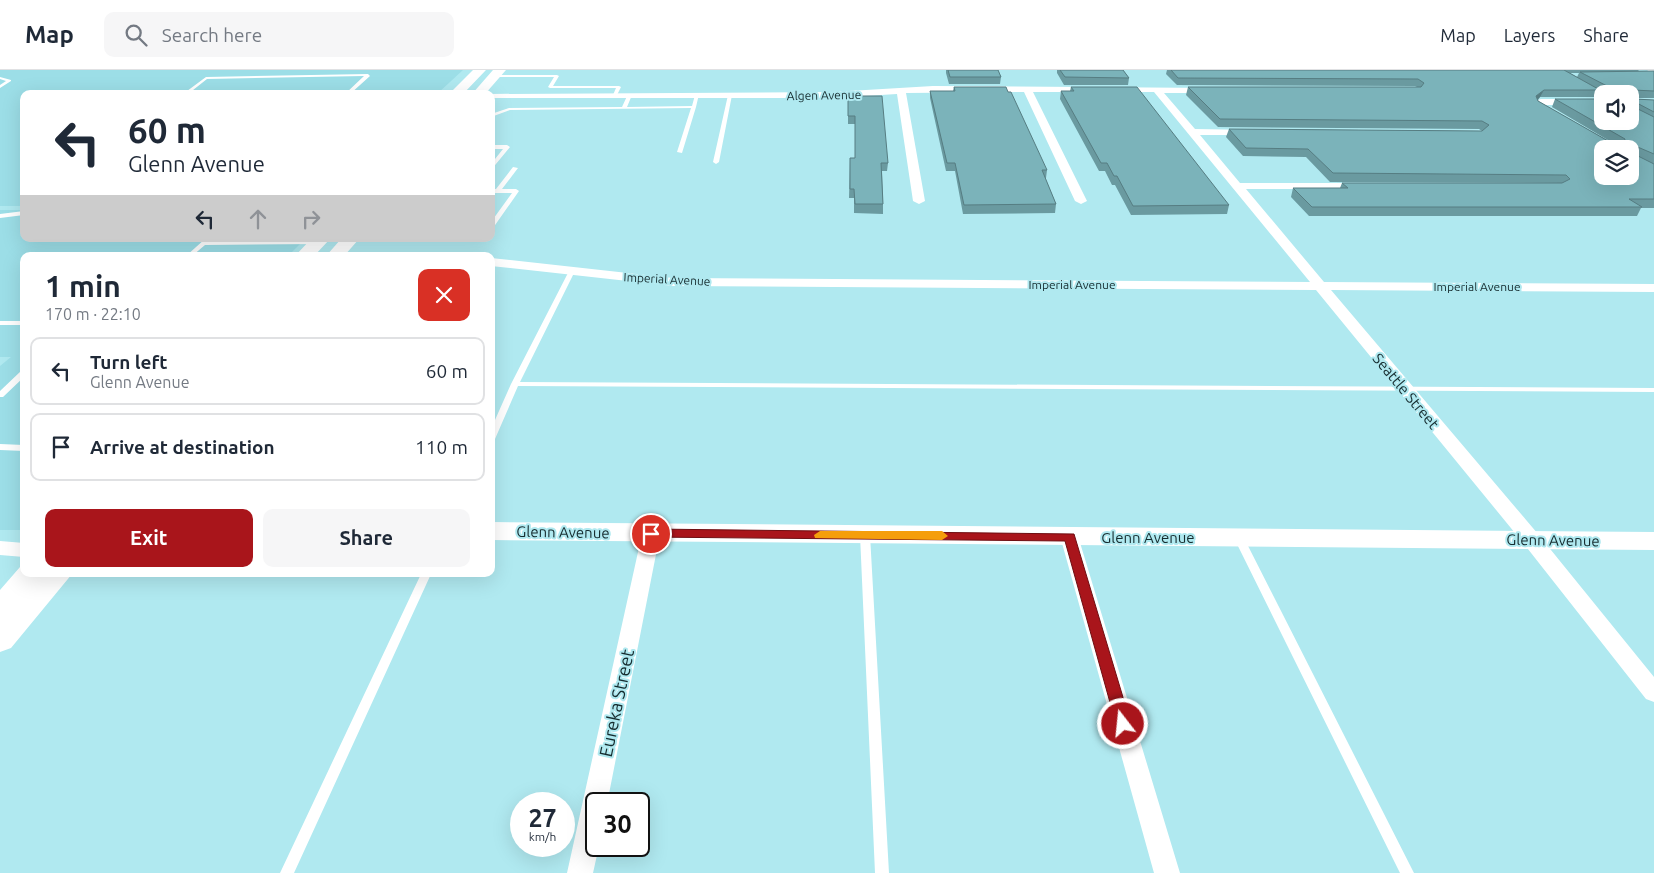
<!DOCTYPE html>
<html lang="en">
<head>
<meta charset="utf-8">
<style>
  :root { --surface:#fff; --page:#f6f6f7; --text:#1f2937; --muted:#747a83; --line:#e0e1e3; --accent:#a9151b }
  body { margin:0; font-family:Ubuntu,sans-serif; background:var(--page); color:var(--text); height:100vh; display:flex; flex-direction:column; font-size:19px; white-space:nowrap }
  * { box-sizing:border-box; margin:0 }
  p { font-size:16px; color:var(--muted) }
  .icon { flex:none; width:28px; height:28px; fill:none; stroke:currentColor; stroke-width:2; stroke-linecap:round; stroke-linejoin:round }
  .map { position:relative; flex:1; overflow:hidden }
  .panel { position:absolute; left:20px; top:182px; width:475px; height:325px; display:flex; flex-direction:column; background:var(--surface); border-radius:10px; box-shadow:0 5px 20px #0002 }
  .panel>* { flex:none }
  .top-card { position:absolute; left:20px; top:20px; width:475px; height:152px; border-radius:10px; box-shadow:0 5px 20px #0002; background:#fff; color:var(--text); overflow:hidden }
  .controls { position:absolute; left:1594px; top:15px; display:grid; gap:10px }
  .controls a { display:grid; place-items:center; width:45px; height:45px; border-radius:10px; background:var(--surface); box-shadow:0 5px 20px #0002; font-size:25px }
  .speed { position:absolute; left:510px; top:722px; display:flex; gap:10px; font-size:25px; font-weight:700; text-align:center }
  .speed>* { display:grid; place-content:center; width:65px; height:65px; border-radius:50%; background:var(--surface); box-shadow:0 5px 20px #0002; line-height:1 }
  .speed small { font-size:12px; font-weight:400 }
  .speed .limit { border:2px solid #111; border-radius:8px; background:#fff; color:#111 }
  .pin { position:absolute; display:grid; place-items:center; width:42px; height:42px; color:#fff; margin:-21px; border:2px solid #fff; border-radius:50%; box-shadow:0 1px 5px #0007 }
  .me { position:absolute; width:55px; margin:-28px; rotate:344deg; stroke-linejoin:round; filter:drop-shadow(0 0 4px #0008) }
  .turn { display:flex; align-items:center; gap:18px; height:105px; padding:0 25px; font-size:22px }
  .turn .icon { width:65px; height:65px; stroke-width:2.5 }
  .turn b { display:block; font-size:35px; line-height:42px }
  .lanes { display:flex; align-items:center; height:48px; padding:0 25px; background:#0003; justify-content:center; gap:25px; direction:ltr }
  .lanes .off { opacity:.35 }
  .round { display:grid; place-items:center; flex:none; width:52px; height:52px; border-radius:10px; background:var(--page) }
  .overview { display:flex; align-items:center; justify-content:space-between; height:85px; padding:0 25px }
  h1 { font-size:30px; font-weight:700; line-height:38px }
  .action { display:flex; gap:10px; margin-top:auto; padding:10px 25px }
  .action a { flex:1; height:58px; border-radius:10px; background:var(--accent); color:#fff; font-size:20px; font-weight:700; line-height:58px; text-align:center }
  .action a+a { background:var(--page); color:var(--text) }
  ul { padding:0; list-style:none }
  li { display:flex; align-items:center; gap:15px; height:68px; margin:0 10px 8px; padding:0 15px; border:2px solid var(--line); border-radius:10px }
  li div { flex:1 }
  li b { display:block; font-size:19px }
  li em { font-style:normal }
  header { display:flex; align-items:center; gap:30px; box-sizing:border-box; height:70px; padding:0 25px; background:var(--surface); border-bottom:1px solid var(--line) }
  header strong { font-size:24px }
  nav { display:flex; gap:28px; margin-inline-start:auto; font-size:18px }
  .search { width:350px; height:45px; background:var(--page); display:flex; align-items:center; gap:12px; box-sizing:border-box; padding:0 18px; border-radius:10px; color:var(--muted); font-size:19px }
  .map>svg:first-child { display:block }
  .built { fill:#9cdee7 }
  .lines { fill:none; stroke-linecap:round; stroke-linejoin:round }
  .lane { fill:#fff; fill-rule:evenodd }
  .street { fill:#fff; fill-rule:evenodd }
  .secondary { fill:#fff; fill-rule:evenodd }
  .wall { fill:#6a9aa0; fill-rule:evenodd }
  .shaded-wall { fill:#567d82 }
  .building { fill:#7bb3ba; stroke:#567d82; fill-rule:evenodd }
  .route { fill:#a9151b; stroke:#6e0e12 }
  .slow { fill:#f59e0b }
  .labels { text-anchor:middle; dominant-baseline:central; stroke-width:4; stroke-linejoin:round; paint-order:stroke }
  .far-street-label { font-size:12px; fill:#162c2f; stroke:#b0e9f0 }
  .street-label { font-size:15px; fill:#162c2f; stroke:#b0e9f0 }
  .near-street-label { font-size:18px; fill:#162c2f; stroke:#b0e9f0 }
</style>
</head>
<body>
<header>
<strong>Map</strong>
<div class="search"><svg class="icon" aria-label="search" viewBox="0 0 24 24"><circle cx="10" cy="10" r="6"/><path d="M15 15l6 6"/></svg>Search here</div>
<nav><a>Map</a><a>Layers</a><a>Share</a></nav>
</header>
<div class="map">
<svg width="1654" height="803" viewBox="0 0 1654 803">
  <rect width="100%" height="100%" fill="#b0e9f0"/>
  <path class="built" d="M0,0h463l-26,24h-413v112h-24z
    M0,140h24v29h281l-17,17h-264v274h-24v-164l11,-9h-11z"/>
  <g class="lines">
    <path class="lane" d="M368,4l2,2 -20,18h-5l19,-18 -157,3 -19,15h-5l23,-17z
      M494,5h63l2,1 -6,10h66l2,1 -4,8 -2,1 -2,-1 3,-7h-66l-2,-1 6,-10h-62z
      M0,7l11,3v1l-11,7v-3l6,-4 -6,-2z
      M1585,18h4l13,7v3l-17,-8z
      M628,24l4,1 -5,12 65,-1 3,-11 4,-1 -3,13 -14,46 -5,-1 14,-44 -181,2 -19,7v-3l18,-6 113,-1z
      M730,24l2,1 -13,67 -3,2 -3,-2 15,-67z
      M491,75h16l3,2 -19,23v-6l12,-15h-12z
      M513,97l5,1 -16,21h14l3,2 -26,37 -2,1v-7l21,-29h-21v-4h5z
      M24,141v4l-24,3v-4z
      M205,169h6l-2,2 108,-1 3,2 -3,2 -112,1 -13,11h-6z
      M572,199l3,2 -55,111 1134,6v4l-1136,-6 -23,53 -4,2v-12l20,-45 58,-113z
      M0,251h24v4h-24z
      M21,301h3v6l-21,20h-3v-6z
      M0,374l24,1v6l-24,-1z
      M865,462l3,1 2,2 19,338h-14l-15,-338 2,-2z
      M1239,465l3,1 2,2 170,335h-14l-166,-335 2,-2z
      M421,504h10l-137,299h-14z"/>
    <path class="street" d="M933,16l281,2 1,2 -4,3h-47l31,36 59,1 2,2 -5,3h-51l40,48h124l6,3 -6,3h-118l78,93 330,2v8l-323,-2 207,244 116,143v25l-8,-3 -122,-155 -208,-254 -643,-4 -182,-20v-8l182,20 637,4 -156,-190h-121l54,109 -6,3 -6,-3 -51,-109 -118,1 19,108 -6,3 -6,-3 -16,-107 -65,4h-341v-4h-4l345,-2z
      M1541,29h61v6h-57l14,8 2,2 -5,3 -20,-11 -2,-2 4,-5z
      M651,458l7,1 2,5 -53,270h-11v42h3l-6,27h-26l75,-339 2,-5z
      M1069,460l7,1 2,5 102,337h-26l-94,-337 2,-5z
      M0,471l24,2v14l-24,-2z"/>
    <path class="secondary" d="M473,0h13l-23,24h-14z
      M493,0h13l-21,24h-13z
      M1647,0h7v5z
      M311,169h19l-16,17h-19z
      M341,169h18l-15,17h-18z
      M491,452l1163,10v18l-1163,-10z
      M24,496v8h48l-61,74 -11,4v-62l20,-23z"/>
  </g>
  <path class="wall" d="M946,0h52l3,7 -1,7h-51l-3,-11z
    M1057,0h66l6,8 -1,7h-64l-7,-12z
    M1167,0h472l-1,1h16v27h-22l2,1 20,1v108h-13l-4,8h-328l-18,-19 2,-9h47l2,-5h220l-232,-1 -24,-25 -63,-1 -17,-19 3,-8 253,2 -3,-2 -261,-2 -32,-32 2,-8h229l-2,-1 -238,-1 -11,-11zM1570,3h9l-2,4zM1599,21l4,3h27l-28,27 -47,-22 -3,8 61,36 -3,-1 -72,-41v-1l2,-3h57z
    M954,17l93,83 -1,8h-1l11,26 -1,9 -92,1 -8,-43h-9l-16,-73v-7h23z
    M1071,17l158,118 -2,9 -96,1 -16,-30h-3l-7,-14h-6l-39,-72 1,-8h9z
    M848,26l40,67 -1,8h-5l1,33v10l-29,-1v-15h-5l1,-40h5v-34h-7z"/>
  <path class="shaded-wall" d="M1544,20l-4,7 -7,7 3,-8z"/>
  <path class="building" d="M948,0h50l3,7h-51z
    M1060,0h63l6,8 -64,-1z
    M1171,0h393l36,20h-56l-8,6 2,5 72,41 14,1 1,-4 -70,-40h47v22h28v-27h-23v-8l-27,-14 73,-1h1v20l-21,-1 -1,7 2,2 20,1v12l-19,-10h-3v4l22,11v37l-21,-9 1,9 20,10v35h-25l13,8h-330l-19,-19h55l-6,-5h220l8,-4 -4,-4 -233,-2 -25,-24 -62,-1 -17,-19 253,2 7,-6 -7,-4 -262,-2 -32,-32h233l3,-4 -6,-4 -240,-1zM1602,79h28v27h-28z
    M954,17h52l2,5h3l36,78h-5l14,34 -92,1 -9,-42h-8l-17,-72h25z
    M1071,17h66l92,118 -96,1 -16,-30h-3l-7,-13h-6l-40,-72h13z
    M848,26h34l6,67h-7l2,41h-28l-1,-15h-4v-31h5v-42h-7z"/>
  <path class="route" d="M651,459l423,5 57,190 -2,4 -6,2 -5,-2 -2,-4 -51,-183 -418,-4 -2,-3 2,-3z"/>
  <path class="slow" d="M820,461h122l6,5 -6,4 -127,-2 -1,-3z"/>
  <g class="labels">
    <g class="far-street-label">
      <text transform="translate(824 25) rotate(-1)">Algen Avenue</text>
      <text transform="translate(667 209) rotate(3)">Imperial Avenue</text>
      <text x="1072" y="214">Imperial Avenue</text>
      <text x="1477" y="216">Imperial Avenue</text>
    </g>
    <g class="street-label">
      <text transform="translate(1406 321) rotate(50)">Seattle Street</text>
      <text transform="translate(563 462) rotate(1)">Glenn Avenue</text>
      <text x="1148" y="467">Glenn Avenue</text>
      <text transform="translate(1553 470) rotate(1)">Glenn Avenue</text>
    </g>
    <g class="near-street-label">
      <text transform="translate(616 633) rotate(-78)">Eureka Street</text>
    </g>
  </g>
</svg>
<div class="controls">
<a><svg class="icon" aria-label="sound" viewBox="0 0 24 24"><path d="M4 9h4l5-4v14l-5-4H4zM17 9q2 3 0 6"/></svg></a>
<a><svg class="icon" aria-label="layers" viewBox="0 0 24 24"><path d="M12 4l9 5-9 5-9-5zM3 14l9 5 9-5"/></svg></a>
</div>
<div class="speed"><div>27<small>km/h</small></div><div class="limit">30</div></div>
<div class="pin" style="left:651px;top:464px;background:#d93025"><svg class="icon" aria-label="arrive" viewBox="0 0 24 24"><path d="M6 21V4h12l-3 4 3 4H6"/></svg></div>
<svg class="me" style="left:1123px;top:654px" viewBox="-20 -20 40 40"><circle r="17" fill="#a9151b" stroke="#fff" stroke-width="3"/><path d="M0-11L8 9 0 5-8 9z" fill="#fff"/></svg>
<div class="top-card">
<div class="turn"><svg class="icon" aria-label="left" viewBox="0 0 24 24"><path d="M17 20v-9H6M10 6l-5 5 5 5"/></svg><div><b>60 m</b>Glenn Avenue</div></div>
<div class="lanes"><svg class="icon" aria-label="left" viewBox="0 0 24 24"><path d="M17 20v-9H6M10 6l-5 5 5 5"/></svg><svg class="icon off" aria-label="ahead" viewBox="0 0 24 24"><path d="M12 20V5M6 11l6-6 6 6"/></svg><svg class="icon off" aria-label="right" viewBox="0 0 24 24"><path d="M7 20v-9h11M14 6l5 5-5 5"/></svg></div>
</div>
<section class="panel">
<div class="overview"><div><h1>1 min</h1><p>170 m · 22:10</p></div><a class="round" style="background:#d93025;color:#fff"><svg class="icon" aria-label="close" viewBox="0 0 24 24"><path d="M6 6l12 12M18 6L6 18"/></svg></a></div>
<ul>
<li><svg class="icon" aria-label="left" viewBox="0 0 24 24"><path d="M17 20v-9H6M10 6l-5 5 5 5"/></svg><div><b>Turn left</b><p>Glenn Avenue</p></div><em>60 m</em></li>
<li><svg class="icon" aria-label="arrive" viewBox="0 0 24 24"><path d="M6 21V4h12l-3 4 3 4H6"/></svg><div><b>Arrive at destination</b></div><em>110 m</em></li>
</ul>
<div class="action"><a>Exit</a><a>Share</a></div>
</section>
</div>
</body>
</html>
